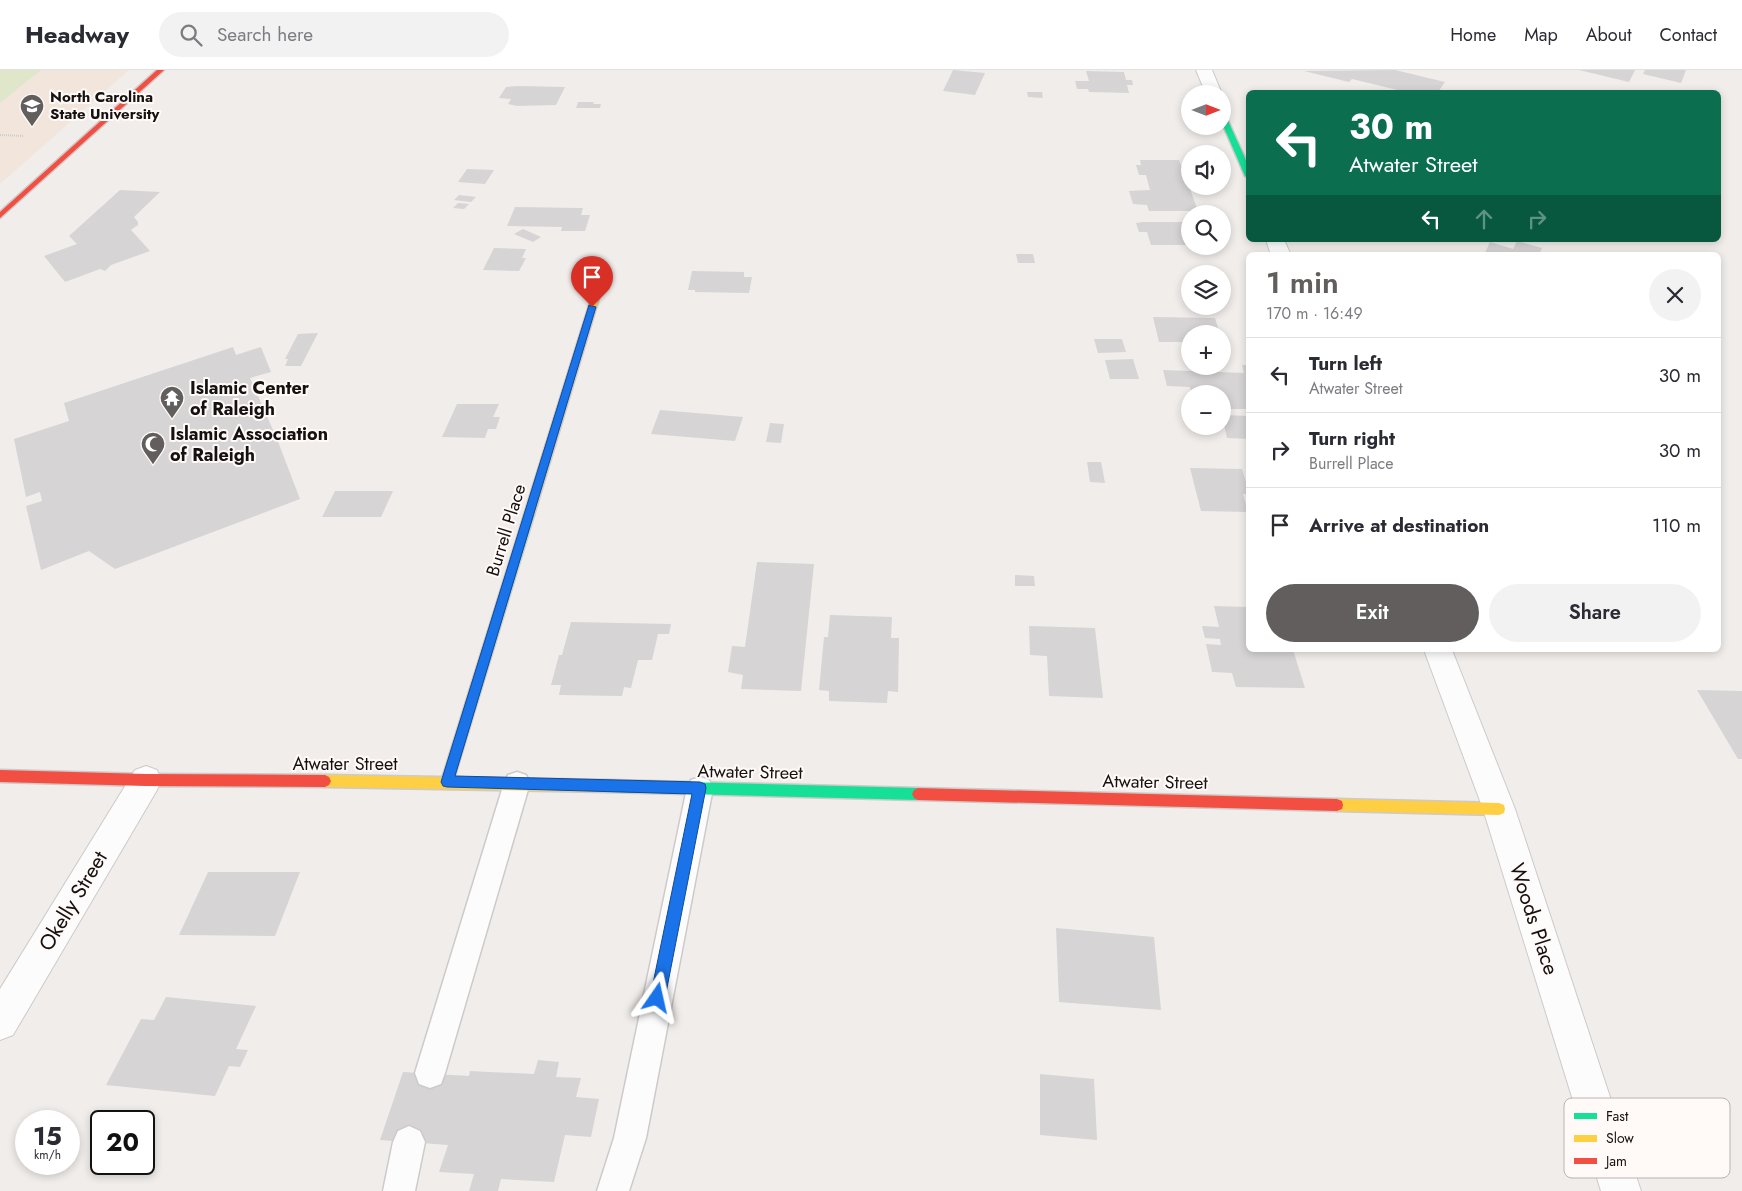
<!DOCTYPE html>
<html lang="en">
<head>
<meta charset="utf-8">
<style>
  :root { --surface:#fff; --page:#f2f2f3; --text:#2b2b33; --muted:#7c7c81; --line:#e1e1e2; --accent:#615e5d }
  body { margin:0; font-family:Jost,sans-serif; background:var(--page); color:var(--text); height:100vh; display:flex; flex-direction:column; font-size:19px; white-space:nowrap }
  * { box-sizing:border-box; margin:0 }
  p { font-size:16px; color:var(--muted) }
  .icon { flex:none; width:28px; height:28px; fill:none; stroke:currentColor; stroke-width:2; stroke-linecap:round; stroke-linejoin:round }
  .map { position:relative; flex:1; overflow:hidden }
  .details { position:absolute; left:1246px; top:182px; width:475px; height:400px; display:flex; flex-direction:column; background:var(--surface); border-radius:8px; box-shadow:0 2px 8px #0003 }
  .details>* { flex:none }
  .guide { position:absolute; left:1246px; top:20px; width:475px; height:152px; border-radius:8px; box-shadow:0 2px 8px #0003; background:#0b6e4f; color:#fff; overflow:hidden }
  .needle { width:32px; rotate:90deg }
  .controls { position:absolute; left:1181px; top:15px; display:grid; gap:10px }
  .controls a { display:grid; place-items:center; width:50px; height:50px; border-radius:50%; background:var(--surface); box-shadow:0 2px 8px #0003; font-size:25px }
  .speed { position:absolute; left:15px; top:1040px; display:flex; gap:10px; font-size:25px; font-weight:700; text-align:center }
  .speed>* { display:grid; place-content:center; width:65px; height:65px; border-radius:50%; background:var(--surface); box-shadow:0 2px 8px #0003; line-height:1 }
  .speed small { font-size:12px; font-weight:400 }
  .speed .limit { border:2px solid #111; border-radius:8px; background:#fff; color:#111 }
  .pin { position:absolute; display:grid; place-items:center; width:42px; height:42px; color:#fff; margin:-51px -21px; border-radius:50% 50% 50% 0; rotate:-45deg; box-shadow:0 0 5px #0007 }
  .pin .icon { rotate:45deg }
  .me { position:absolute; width:55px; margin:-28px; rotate:11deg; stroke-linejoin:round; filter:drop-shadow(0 0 4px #0008) }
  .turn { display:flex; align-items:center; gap:18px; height:105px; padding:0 20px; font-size:22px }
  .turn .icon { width:65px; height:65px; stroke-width:2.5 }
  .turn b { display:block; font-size:35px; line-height:42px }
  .lanes { display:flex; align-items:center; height:48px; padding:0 20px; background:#0003; justify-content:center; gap:25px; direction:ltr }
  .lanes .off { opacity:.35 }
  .round { display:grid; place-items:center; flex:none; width:52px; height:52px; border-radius:26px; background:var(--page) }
  .summary { display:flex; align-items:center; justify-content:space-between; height:85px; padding:0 20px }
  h1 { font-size:30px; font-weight:600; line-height:38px; color:var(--accent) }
  .action { display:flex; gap:10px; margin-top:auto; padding:10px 20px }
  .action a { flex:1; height:58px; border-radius:30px; background:var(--accent); color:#fff; font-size:20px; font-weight:600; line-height:58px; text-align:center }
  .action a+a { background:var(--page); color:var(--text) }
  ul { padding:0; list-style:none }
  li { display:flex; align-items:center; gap:15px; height:75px; padding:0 20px; border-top:1px solid var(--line) }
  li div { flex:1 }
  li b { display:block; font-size:19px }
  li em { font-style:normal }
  header { display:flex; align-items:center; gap:30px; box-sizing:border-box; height:70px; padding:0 25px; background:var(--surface); border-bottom:1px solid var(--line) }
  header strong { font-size:24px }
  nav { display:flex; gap:28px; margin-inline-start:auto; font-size:18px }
  .search { width:350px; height:45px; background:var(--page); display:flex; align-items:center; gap:12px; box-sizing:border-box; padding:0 18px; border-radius:28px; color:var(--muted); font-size:19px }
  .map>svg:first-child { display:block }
  .education { fill:#f2e6dc }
  .green { fill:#e0e6ca }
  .building { fill:#d6d4d4 }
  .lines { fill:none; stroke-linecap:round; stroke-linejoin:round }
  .lane-casing { stroke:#cdcac9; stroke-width:3 }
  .street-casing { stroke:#cdcac9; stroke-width:2 }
  .fast-casing { stroke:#cdcac9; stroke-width:3 }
  .slow-casing { stroke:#cdcac9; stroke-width:3 }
  .jam-casing { stroke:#cdcac9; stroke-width:3 }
  .path { stroke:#cdcbca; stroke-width:2; stroke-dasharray:1 1; stroke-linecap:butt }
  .lane { fill:#fdfcfc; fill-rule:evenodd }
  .street { fill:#fdfcfc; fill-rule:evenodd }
  .fast { fill:#16e098; fill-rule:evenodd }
  .slow { fill:#ffcf43; fill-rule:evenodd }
  .jam { fill:#f24e42; fill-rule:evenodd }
  .route { fill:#1a73e8; stroke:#114b97 }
  .labels { text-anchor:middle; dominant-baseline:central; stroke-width:4; stroke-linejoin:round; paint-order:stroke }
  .far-poi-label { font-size:15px; font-weight:bold; fill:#141110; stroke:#fffaf8; text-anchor:start }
  .poi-label { font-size:18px; font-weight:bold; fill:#141110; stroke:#fffaf8; text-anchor:start }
  .street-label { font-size:18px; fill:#141110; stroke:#fffaf8 }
  .near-street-label { font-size:21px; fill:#141110; stroke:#fffaf8 }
  .key { fill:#fffaf8; stroke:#b8b4b2; stroke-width:1 }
  .key-label { font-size:14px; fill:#141110 }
</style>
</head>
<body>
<header>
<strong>Headway</strong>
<div class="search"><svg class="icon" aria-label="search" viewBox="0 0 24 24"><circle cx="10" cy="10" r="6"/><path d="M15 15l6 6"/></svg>Search here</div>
<nav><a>Home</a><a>Map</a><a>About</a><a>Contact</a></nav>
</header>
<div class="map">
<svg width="1742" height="1121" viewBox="0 0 1742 1121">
  <rect width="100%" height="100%" fill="#f1edeb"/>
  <path class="education" d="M0,0h129l-129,114z"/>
  <path class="green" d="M0,0h41l-41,33z"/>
  <path class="building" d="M953,0l32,3 -10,22 -32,-4z
    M1395,0l50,12 -7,10h-32l-54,-13 -3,3 -45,-11z
    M1579,0h56l-6,12z
    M1645,0h41l-5,13 -38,-9z
    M1086,1l38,1 2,8h6l1,5h-6l2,8 -40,-1 -1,-3h-11l-2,-8h14z
    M506,17l12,-1 47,1 -9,18 -39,1 -9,-2 3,-5 -12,-1z
    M1027,22h15l1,6 -15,-1z
    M578,32h16l-1,2h8l-1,4h-24z
    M1140,90h39l3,8 6,1 2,17h4l1,3h-5l8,22h-49l-2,-6 -14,-1 -4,-13 21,-1 -4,-15h-7l-3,-10h5z
    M467,99l27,1 -9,14 -27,-2z
    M120,120l40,2 -26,25 4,5v3l-7,5 19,21 -39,14 -6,6 -5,-2 -35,13 -21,-26 33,-12 -8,-8z
    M459,125l17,2 -5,5 -17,-2z
    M458,133l11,1 -5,5 -11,-1z
    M515,137l68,1 -2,7h9l-5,16h-24l1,-4 -55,-1z
    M1143,152h47v23h-39l-4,-13h-8l-3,-9z
    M523,159l18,8 -8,5 -19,-8z
    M1517,171l25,7 -3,7h-55l6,-13 23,7z
    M494,178l32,1 -4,9h4l-7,13 -36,-1z
    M1016,184h17l2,9h-17z
    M692,201l52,1v5h8l-3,16 -54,-1v-2h-7z
    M1153,247l62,1 5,16h-30v8h-31z
    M318,263l-17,33h-16l3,-7h-3l13,-25z
    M1094,269h28l4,13 -28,1z
    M233,277l3,8 25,-8 10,25 -21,6 27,61 23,60 -185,70 -26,-18 -48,19 -15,-64 16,-5 -2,-9 -14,5 -12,-58 55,-18 -5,-18z
    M1133,289l6,20h-29l-5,-19z
    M1242,295h7v44h-27v-15h-30l-2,-7 -23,-1 -4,-16 81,3z
    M457,334h42l-6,13h7l-4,12h-8l-3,9 -43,-1z
    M660,340l83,7 -8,24 -84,-7z
    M1222,345l27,1v23l-22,-1z
    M770,353l14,1 -3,19 -15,-1z
    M1087,392h14l4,21 -15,-1z
    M1190,398l52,1 7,23v2h-6l5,18 -47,-1z
    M335,421h58l-12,26h-59z
    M757,492l57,2 -13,127 -60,-2 2,-14 -15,-3 4,-26 13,1z
    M1015,505l19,1 1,10h-20z
    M1214,536l35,1v43h44l12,38 -69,-1 -4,-14 -20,-1 -6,-28 15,1 -1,-6 -15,-1 -3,-12 17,1z
    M830,545l62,2 -1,21h8l-1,54 -10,-1 -1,12 -58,-2v-10l-10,-1 5,-53h4z
    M571,552l100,2 -2,10h-11l-6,26h-14l-7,28 -7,-1 -2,9 -63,-1 2,-10h-10l8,-30h3z
    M1029,556l66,2 8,70 -54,-2 -2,-40 -17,-1z
    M1697,620l45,1v68h-4z
    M208,802h92l-25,64 -96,-1z
    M1056,858l98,9 7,73 -102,-8z
    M166,927l90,9 -20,43 12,1 -8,17 -11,-1 -14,30 -109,-11 35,-66 13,1z
    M538,990l21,2 -3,15 25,1 -5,19 23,2 -8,38 -26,-2 -11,47 -53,-3 -3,12h-29l5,-17 -35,-2 9,-27 -68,-5 23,-68 66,4 1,-5 64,3z
    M1040,1004l54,5 3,61 -57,-5z"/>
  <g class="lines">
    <defs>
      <path id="lane" d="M517,702l9,3 4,8 -85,290 -4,11 -11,4 -11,-4 -4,-11 89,-290 4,-8z
        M700,707l9,3 4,8 -67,350 -17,53h-32l17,-53 73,-350 4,-8z
        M409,1056l11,5 5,11 -10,49h-32l10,-49 5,-11z"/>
      <path id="street" d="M1196,0h16l10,24h-16z
        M1266,170h18l7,15h-20z
        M1424,580h28l63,159 126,382h-40l-118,-382z
        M146,696l11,4 4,10 -4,10 -144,245 -13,5v-51l135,-219z"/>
      <path id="fast" d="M1222,42l3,2 24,53v11l-4,-2 -23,-53z
        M529,441l5,4 -81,267 -2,4 -4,2 -4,-2 -2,-4 83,-267z
        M608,710l310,8 4,2 2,4 -2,4 -4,2 -310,-8 -4,-2 -2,-4 2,-4z"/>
      <path id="slow" d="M595,216l7,2 -68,227 -5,4 -5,-4z
        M325,705l283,5 4,2 2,4 -2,4 -4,2 -283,-5 -4,-2 -2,-4 2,-4z
        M1337,729l162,4 5,2 1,4 -1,4 -5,2 -162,-4 -5,-2 -1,-4 1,-4z"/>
      <path id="jam" d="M157,0h7l-164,148v-6z
        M0,700l146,4 179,1 4,2 2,4 -2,4 -4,2 -179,-1 -146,-4z
        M918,718l419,11 5,2 1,4 -1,4 -5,2 -419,-11 -4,-2 -2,-4 2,-4z"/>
    </defs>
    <use href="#lane" class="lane-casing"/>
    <use href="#street" class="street-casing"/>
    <use href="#fast" class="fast-casing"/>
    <use href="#slow" class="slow-casing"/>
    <use href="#jam" class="jam-casing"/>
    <path class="path" d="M0,65l24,1"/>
    <use href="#lane" class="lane"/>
    <use href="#street" class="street"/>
    <use href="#fast" class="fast"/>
    <use href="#slow" class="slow"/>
    <use href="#jam" class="jam"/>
  </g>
  <path class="route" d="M589,235l7,2 -141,469 245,6 5,2 1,4 -41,210 -3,6 -5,2 -5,-2 -2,-6 42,-204 -245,-7 -4,-1 -2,-4z"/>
  <defs>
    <symbol id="university-pin" viewBox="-11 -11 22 30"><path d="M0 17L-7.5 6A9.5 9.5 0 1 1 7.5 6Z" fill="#615e5d" stroke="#fffaf8"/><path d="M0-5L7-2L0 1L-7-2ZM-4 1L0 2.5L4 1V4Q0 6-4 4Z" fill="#fff"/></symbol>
    <symbol id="temple-pin" viewBox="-11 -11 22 30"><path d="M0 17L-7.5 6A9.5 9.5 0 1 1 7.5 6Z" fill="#615e5d" stroke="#fffaf8"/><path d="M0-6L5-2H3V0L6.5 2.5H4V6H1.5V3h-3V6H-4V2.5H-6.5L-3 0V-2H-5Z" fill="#fff"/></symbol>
    <symbol id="mosque-pin" viewBox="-11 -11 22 30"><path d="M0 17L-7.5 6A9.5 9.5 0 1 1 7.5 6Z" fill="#615e5d" stroke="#fffaf8"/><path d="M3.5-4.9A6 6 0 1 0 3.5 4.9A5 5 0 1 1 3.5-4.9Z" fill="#fff"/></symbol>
  </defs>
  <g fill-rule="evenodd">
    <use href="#university-pin" x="18" y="22" width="28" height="38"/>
    <use href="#temple-pin" x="158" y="314" width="28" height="38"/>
    <use href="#mosque-pin" x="139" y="360" width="28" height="38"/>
  </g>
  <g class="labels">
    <g class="far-poi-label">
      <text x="50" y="27">North Carolina<tspan x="50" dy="17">State University</tspan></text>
    </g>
    <g class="poi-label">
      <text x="190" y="318">Islamic Center<tspan x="190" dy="21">of Raleigh</tspan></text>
      <text x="170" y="364">Islamic Association<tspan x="170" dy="21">of Raleigh</tspan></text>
    </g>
    <g class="street-label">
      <text transform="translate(506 460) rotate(-73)">Burrell Place</text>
      <text x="345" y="694">Atwater Street</text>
      <text transform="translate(750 702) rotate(1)">Atwater Street</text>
      <text transform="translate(1155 712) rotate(1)">Atwater Street</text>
    </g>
    <g class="near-street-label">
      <text transform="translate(73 831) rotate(-59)">Okelly Street</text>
      <text transform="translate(1534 849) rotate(72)">Woods Place</text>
    </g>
  </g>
  <rect x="1564" y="1028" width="166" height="80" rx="8" class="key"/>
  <rect x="1574" y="1043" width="23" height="6" fill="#16e098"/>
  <rect x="1574" y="1065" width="23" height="7" fill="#ffcf43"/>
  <rect x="1574" y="1088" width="23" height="6" fill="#f24e42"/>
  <g class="key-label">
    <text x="1606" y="1051">Fast</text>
    <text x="1606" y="1073">Slow</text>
    <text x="1606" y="1096">Jam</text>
  </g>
</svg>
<div class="controls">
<a><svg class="needle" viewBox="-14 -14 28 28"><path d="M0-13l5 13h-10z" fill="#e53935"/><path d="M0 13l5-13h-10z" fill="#7c7c81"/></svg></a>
<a><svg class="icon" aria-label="sound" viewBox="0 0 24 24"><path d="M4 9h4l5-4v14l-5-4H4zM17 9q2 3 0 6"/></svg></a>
<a><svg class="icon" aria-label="search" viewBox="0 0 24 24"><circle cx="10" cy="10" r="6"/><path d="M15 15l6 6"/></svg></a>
<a><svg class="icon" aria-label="layers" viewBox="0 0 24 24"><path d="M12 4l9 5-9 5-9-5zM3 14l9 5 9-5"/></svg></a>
<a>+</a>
<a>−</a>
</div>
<div class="speed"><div>15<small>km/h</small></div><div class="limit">20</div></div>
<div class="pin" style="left:592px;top:237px;background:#d93025"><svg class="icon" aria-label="arrive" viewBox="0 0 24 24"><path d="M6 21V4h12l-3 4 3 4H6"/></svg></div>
<svg class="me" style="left:657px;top:928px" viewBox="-20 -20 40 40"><path d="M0-17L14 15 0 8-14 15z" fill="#1a73e8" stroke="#fff" stroke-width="4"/></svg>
<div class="guide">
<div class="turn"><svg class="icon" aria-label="left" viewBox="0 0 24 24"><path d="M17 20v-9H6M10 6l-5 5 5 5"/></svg><div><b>30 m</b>Atwater Street</div></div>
<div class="lanes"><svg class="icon" aria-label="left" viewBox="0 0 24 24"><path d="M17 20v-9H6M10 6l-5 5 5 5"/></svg><svg class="icon off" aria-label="ahead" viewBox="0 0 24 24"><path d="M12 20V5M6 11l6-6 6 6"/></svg><svg class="icon off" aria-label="right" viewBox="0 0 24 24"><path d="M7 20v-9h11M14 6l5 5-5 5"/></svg></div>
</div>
<section class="details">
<div class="summary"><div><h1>1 min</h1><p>170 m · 16:49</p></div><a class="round"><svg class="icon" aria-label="close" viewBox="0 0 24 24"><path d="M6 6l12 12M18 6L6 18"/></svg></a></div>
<ul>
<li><svg class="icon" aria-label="left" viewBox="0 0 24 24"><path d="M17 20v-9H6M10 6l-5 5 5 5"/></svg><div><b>Turn left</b><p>Atwater Street</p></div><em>30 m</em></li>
<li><svg class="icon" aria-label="right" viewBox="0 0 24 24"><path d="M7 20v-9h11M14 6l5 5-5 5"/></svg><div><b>Turn right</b><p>Burrell Place</p></div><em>30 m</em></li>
<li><svg class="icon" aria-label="arrive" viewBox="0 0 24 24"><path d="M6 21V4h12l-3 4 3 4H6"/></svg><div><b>Arrive at destination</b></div><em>110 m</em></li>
</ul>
<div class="action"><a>Exit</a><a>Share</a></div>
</section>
</div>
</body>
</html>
